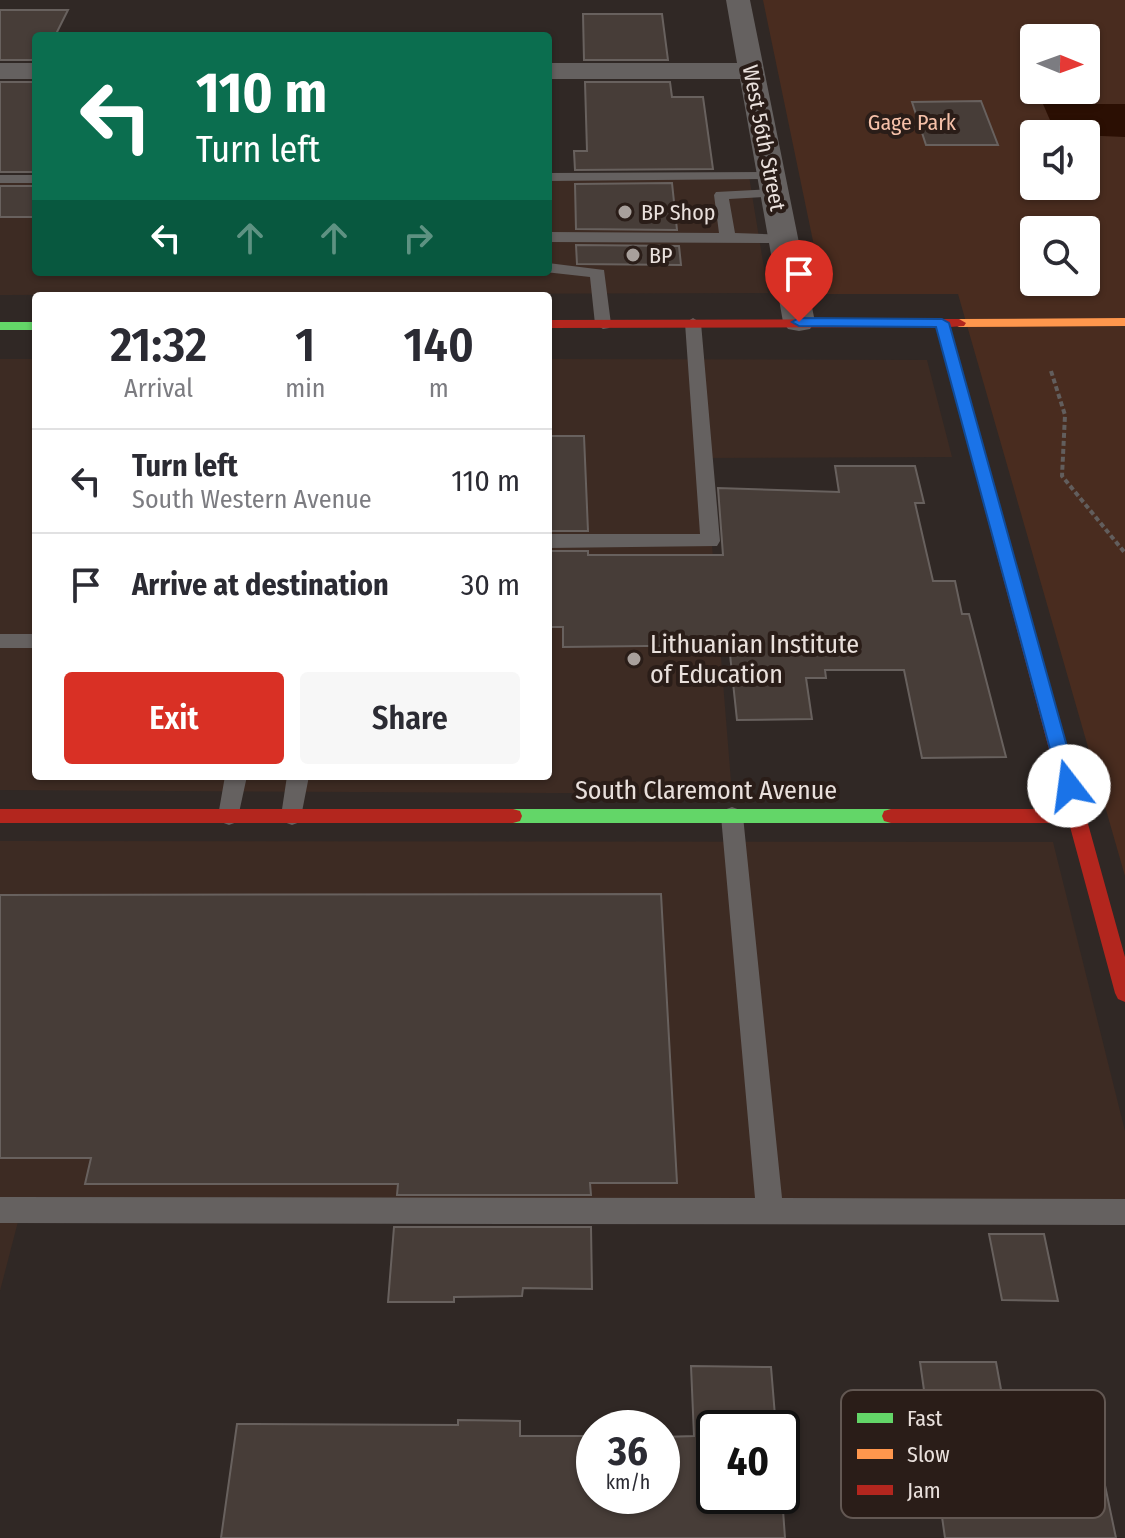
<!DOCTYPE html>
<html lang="en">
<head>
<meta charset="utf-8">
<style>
  :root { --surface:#fff; --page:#f7f7f7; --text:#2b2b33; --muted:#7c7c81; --line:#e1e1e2; --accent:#d93025 }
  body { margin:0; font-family:"Fira Sans Condensed",sans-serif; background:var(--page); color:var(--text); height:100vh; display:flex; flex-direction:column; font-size:30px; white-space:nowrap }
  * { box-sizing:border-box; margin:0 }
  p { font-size:26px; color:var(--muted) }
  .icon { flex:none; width:44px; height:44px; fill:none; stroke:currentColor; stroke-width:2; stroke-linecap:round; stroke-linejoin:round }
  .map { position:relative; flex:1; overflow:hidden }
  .details { position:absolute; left:32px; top:292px; width:520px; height:488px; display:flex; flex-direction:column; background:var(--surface); border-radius:8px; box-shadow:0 2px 6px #0004 }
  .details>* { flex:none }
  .hud { position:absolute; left:32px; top:32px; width:520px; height:244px; border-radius:8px; box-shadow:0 2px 6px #0004; background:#0b6e4f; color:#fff; overflow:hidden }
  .needle { width:52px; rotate:91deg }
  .buttons { position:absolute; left:1020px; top:24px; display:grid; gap:16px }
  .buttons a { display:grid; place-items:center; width:80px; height:80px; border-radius:8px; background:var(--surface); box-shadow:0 2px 6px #0004; font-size:40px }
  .speed { position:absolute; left:576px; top:1410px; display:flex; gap:16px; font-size:40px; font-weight:700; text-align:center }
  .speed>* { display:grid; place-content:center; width:104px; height:104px; border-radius:50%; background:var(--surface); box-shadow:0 2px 6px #0004; line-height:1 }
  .speed small { font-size:20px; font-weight:400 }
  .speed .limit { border:4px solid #111; border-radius:12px; background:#fff; color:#111 }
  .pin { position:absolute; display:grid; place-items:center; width:68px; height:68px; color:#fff; margin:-82px -34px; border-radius:50% 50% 50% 0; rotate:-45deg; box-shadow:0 0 8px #0007 }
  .pin .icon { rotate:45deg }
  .me { position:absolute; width:88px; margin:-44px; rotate:345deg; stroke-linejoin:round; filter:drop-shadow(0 0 6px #0008) }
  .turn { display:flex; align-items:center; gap:28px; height:168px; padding:0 32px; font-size:36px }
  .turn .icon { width:104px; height:104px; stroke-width:2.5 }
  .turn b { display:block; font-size:56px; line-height:68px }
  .lanes { display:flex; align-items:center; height:76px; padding:0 32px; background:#0003; justify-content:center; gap:40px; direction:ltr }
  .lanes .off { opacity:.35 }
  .eta { display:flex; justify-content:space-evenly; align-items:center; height:136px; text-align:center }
  .eta b { font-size:48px; font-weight:600; line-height:56px }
  .cta { display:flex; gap:16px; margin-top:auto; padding:16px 32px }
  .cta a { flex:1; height:92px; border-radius:8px; background:var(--accent); color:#fff; font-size:32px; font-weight:600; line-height:92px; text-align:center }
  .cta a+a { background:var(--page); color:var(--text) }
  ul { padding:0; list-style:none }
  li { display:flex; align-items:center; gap:24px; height:104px; padding:0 32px; border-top:2px solid var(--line) }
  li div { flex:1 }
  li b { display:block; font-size:30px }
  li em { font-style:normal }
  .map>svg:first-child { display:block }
  .built { fill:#3d2b23 }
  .green { fill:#492c1f; fill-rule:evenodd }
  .water { fill:#2b0f03 }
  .building { fill:#473d38; stroke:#68615e; stroke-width:2 }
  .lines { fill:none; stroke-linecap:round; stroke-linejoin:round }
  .path { stroke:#625e5d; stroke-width:4; stroke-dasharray:5 3; stroke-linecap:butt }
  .lane { fill:#656160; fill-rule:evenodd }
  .street { fill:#656160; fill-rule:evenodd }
  .fast { fill:#63d668; fill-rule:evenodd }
  .slow { fill:#ff974d; fill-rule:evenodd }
  .jam { fill:#b3261e; fill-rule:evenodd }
  .route { fill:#1a73e8; stroke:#114b97; stroke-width:2 }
  .poi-dot { fill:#a8a09c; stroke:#2a1d18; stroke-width:3 }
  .labels { text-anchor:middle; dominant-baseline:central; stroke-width:8; stroke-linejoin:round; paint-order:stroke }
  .far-park-label { font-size:22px; fill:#f6c1a9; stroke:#2a1d18 }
  .far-street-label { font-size:22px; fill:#e9e0dc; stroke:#2a1d18 }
  .far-poi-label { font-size:22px; fill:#e9e0dc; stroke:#2a1d18; text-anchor:start }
  .poi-label { font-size:26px; fill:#e9e0dc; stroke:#2a1d18; text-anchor:start }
  .street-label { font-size:26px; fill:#e9e0dc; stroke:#2a1d18 }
  .key { fill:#2a1d18; stroke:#635853; stroke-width:2 }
  .key-label { font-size:22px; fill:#e9e0dc }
</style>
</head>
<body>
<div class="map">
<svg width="1125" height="1538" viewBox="0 0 1125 1538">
  <rect width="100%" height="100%" fill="#302825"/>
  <path class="built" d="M749,176l19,117 -768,2v-116h36v93h512v-95z
    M0,359h36v417h512v-417l379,1 25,97 -247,1 27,336 -732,-4z
    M0,841l1053,1 72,289v80l-1104,-1 -21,81z"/>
  <path class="green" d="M763,0h362v876l-167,-582h-134zM1034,38h52v52h-52zM1034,134h52v52h-52zM1034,230h52v52h-52z"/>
  <path class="water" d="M1043,104h82v33l-69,-3z"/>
  <path class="building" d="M0,10h68l-13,26h-19v24h-36z
    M583,14h79l6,46h-84z
    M0,82h36v90h-36z
    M585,82h85l2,15h31l10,72 -138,1 -1,-19h13z
    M981,101l17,44h-72l-14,-43z
    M672,183l5,47 -101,-1 -1,-45z
    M0,186h36v31h-36z
    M576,245l103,1 2,19 -104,-1z
    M548,436h36l4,95h-40z
    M835,466h80l9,37h-9l18,78h22l7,33h7l37,143 -84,1 -18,-88h-79l1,8h-20l6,41 -75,1 -8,-75 -166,2v-20h-15v-76h40v4h135l-5,-67 121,4z
    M661,894l16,289h-87l1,12h-194l1,-11h-313l6,-26h-91v-263z
    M394,1227h197l1,62 -69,-1 -1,8 -68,1v5h-66z
    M989,1234h55l14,67 -56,-1z
    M920,1362h76l12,66h85l23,110h-171z
    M691,1366l80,1 5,61h-62v68h68l3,42h-564l16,-114 221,1v-5l62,1v15h74v60h68v-59l32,-1z"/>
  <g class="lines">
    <path class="path" d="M1051,371l14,44 -3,61 63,77"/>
    <path class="lane" d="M771,172l7,4 -2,3 -228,2v-8z
      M0,175h36v8h-36z
      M775,189l5,1v6l-51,3 6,34 53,2 3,3 -8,5 -235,-1v-10l171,1 -5,-38 2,-3z
      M548,263l56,7 7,54 -2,4 -6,1 -8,-5 -5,-47 -45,-5h3z
      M693,318l8,5 19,218 -3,5 -169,2v-14h152l-15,-211z
      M0,634h36v14h-36z
      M225,776h22l-10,46 -8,3 -8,-3 -3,-6z
      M287,776h22l-9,46 -8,3 -8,-3 -3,-6z
      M732,807l8,3 3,6 39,382 343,1v26l-1125,-2v-26l755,1 -34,-382 3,-6z"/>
    <path class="street" d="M726,0h24l65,322 -5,7 -11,2 -11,-2 -5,-7 -43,-243h-192v-16h189z
      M0,63h36v16h-36z"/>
    <path class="fast" d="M0,322h36v8h-36z
      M513,809h378l7,2 2,5 -2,5 -7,2h-378l-7,-2 -2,-5 2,-5z"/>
    <path class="slow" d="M1125,318v8l-166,1 -7,-4 7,-4z"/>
    <path class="jam" d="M942,319h17l7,4 -2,3 -14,1 175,630v45l-7,-3 -3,-6 -46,-170h-178l-7,-2 -2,-5 2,-5 7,-2h174l-129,-482 -388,1v-8z
      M0,809h513l7,2 2,5 -2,5 -7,2h-513z"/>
  </g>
  <path class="route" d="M942,319l7,4 129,463 -9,8 -9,-8 -124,-459 -137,-1 -7,-4 7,-4z"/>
  <g class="poi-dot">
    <circle cx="625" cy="212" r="8"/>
    <circle cx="633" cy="255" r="8"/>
    <circle cx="634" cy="659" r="8"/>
  </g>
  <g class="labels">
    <g class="far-park-label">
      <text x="912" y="122">Gage Park</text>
    </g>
    <g class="far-street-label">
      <text transform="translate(764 138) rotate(79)">West 56th Street</text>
    </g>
    <g class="far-poi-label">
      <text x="641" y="212">BP Shop</text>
      <text x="649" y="255">BP</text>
    </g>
    <g class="poi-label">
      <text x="650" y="644">Lithuanian Institute<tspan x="650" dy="30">of Education</tspan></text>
    </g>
    <g class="street-label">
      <text x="706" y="790">South Claremont Avenue</text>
    </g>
  </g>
  <rect x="841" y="1390" width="264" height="128" rx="12" class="key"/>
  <rect x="857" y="1413" width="36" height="10" fill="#63d668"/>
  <rect x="857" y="1449" width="36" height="10" fill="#ff974d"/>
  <rect x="857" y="1485" width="36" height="10" fill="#b3261e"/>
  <g class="key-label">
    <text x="907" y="1426">Fast</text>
    <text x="907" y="1462">Slow</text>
    <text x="907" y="1498">Jam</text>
  </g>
</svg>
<div class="buttons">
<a><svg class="needle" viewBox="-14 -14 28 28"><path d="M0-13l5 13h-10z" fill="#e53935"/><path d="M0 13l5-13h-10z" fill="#7c7c81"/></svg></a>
<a><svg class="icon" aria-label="sound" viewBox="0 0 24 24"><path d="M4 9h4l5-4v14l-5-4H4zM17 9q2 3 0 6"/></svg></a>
<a><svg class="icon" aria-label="search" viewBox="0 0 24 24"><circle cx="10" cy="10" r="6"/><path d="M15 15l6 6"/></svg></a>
</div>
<div class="speed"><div>36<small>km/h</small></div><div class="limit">40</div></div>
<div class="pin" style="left:799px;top:322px;background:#d93025"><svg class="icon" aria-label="arrive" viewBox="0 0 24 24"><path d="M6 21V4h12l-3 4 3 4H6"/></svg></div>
<svg class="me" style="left:1069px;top:786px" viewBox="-20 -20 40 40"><circle r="19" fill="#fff"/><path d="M0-13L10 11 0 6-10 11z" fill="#1a73e8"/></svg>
<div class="hud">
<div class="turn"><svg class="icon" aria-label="left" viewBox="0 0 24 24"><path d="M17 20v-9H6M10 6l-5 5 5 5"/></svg><div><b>110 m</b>Turn left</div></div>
<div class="lanes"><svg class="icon" aria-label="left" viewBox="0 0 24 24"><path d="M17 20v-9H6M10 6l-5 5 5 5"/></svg><svg class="icon off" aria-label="ahead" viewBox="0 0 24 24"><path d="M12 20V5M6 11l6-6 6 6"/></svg><svg class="icon off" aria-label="ahead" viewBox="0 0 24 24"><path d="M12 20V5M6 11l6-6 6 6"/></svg><svg class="icon off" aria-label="right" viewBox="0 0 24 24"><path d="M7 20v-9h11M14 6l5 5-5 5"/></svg></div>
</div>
<section class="details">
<div class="eta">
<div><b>21:32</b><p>Arrival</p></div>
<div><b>1</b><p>min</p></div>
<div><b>140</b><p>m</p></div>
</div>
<ul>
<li><svg class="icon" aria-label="left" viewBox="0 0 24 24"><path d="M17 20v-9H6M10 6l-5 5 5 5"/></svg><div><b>Turn left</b><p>South Western Avenue</p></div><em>110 m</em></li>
<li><svg class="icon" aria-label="arrive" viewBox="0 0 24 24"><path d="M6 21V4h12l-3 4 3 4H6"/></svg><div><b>Arrive at destination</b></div><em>30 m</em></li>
</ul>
<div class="cta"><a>Exit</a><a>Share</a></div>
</section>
</div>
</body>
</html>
